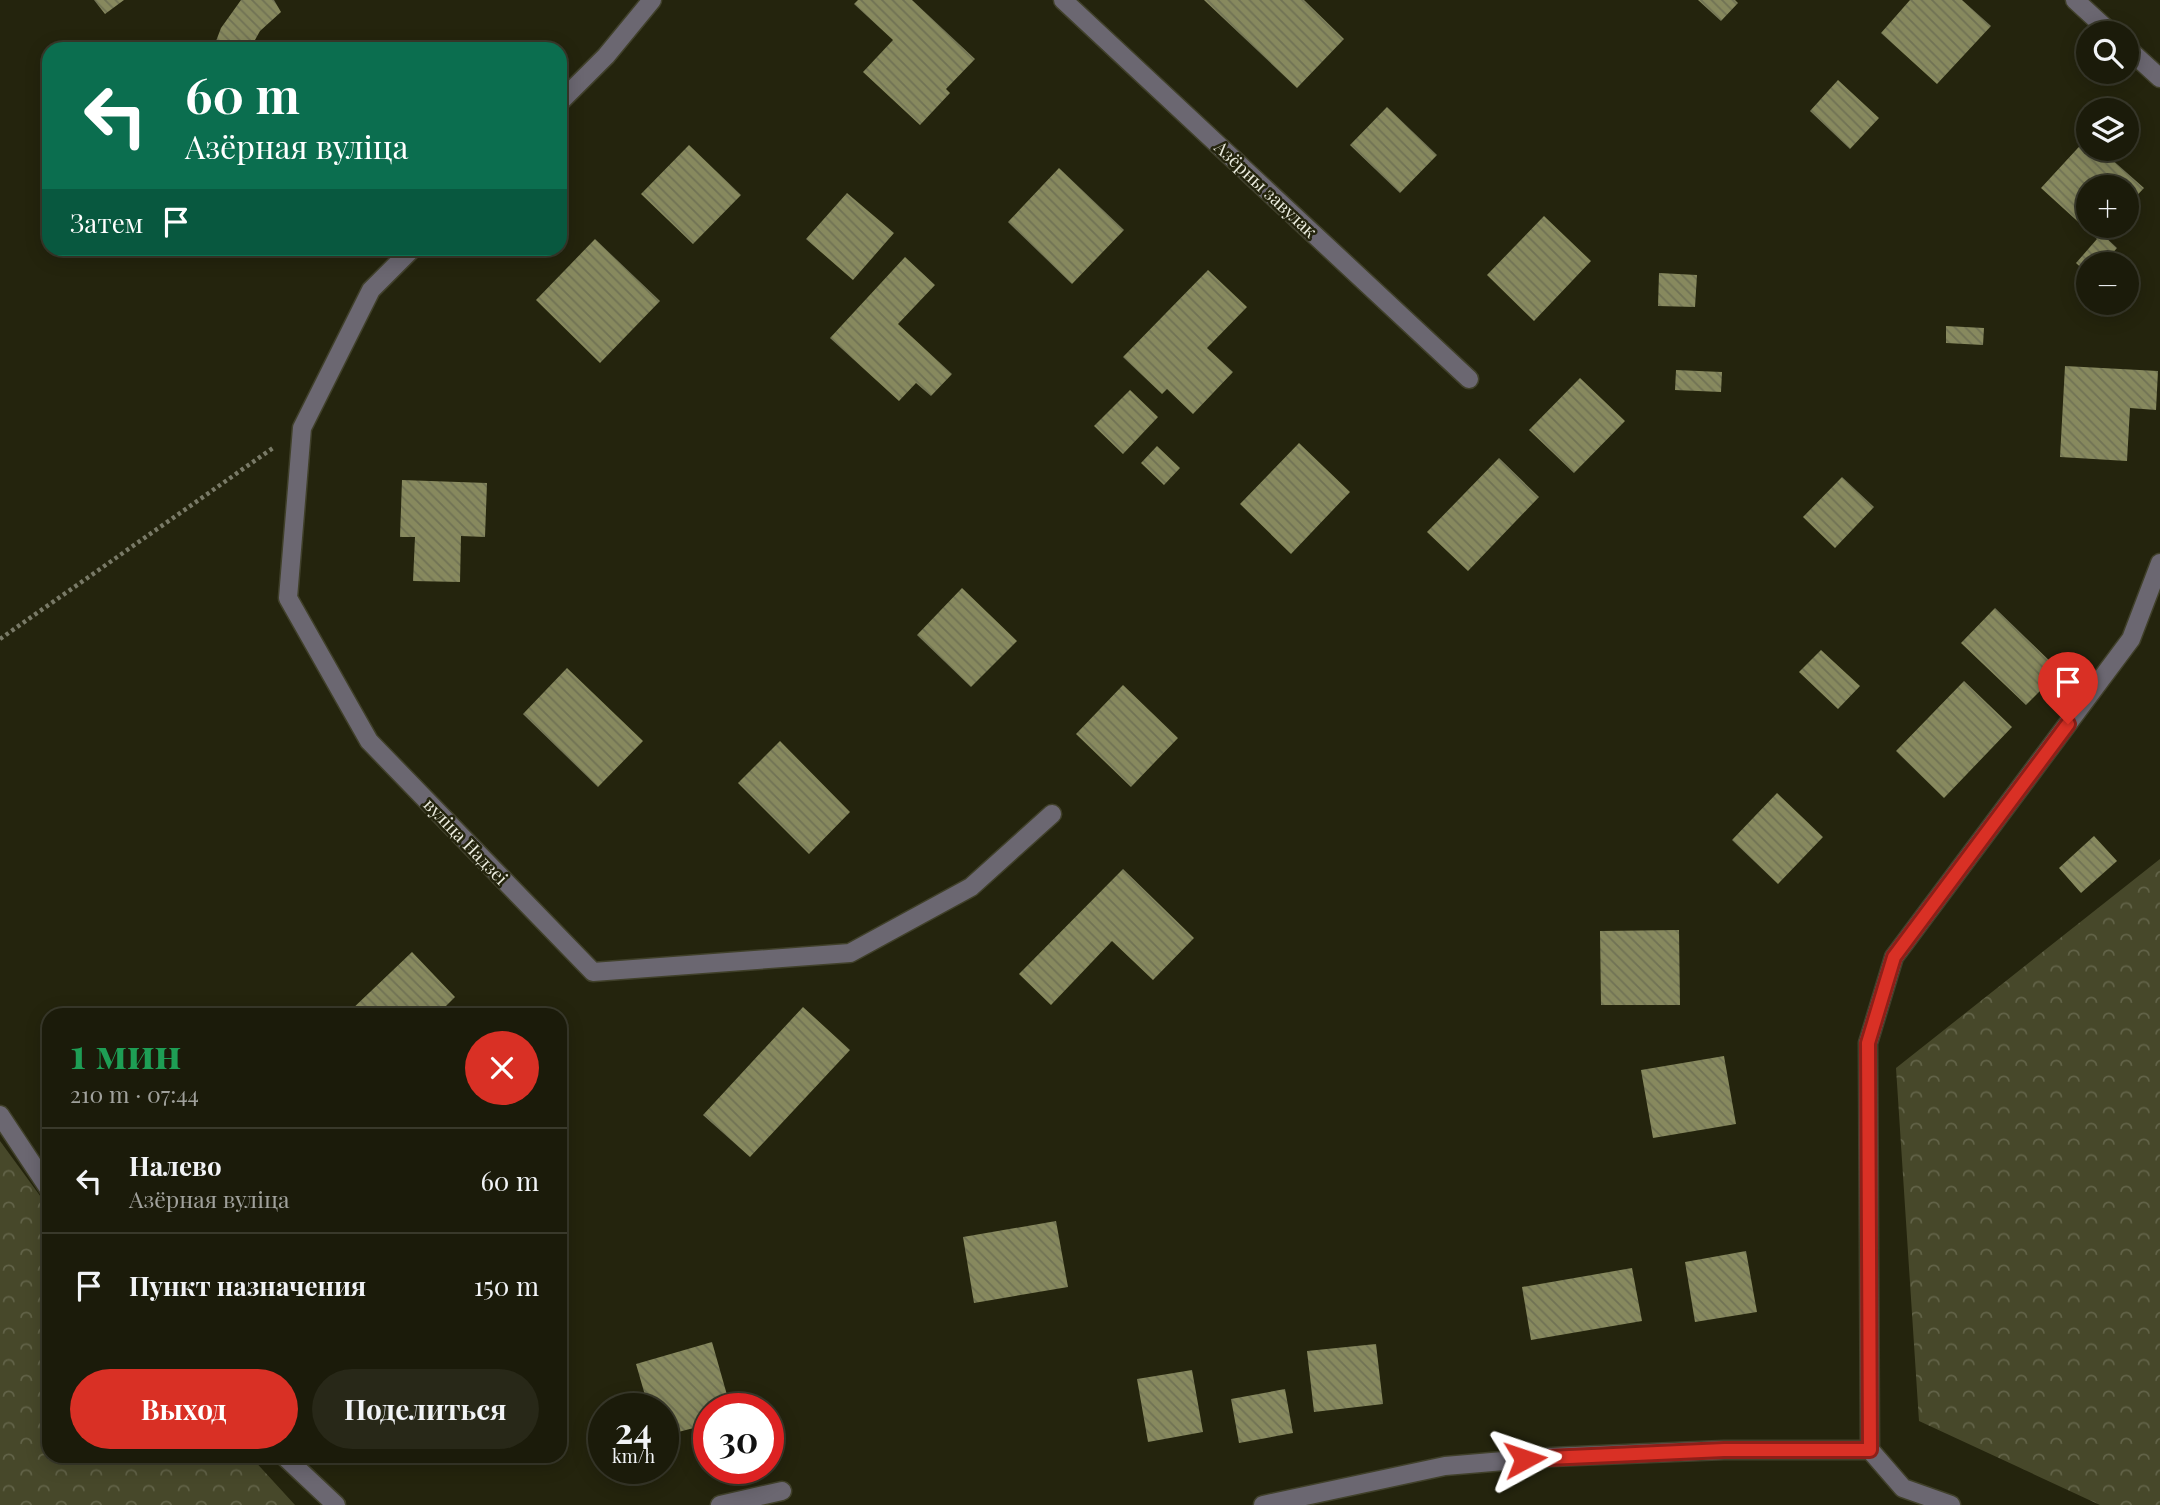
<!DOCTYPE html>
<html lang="ru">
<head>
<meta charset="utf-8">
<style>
  :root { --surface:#1b1b0a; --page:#282818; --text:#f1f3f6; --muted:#a0a19c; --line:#39392b; --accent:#d93025 }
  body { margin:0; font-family:"Playfair Display",serif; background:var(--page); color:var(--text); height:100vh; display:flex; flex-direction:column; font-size:26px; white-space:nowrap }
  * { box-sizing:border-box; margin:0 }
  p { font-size:23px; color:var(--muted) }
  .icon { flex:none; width:38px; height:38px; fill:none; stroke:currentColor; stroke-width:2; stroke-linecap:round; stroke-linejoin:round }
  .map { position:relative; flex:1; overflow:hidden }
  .panel { position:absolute; left:42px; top:1008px; width:525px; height:455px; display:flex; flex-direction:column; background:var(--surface); border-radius:21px; box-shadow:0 4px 18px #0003,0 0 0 2px var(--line) }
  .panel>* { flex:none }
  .banner { position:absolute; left:42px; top:42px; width:525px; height:214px; border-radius:21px; box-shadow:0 4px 18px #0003,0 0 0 2px var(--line); background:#0b6e4f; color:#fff; overflow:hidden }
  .tools { position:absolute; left:2076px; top:21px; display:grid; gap:14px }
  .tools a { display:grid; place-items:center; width:63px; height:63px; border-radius:50%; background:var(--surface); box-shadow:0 4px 18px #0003,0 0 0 2px var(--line); font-size:35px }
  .speed { position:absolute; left:588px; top:1393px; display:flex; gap:14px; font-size:35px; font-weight:700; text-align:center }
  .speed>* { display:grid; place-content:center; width:91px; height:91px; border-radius:50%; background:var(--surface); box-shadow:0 4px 18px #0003,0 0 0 2px var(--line); line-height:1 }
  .speed small { font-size:18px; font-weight:400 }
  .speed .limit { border:10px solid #d22; background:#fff; color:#111 }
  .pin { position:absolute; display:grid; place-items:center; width:60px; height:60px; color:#fff; margin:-72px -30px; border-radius:50% 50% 50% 0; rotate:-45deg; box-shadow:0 0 7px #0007 }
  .pin .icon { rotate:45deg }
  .me { position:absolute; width:77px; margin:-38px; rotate:85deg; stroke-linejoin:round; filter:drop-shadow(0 0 5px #0008) }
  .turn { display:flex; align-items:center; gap:24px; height:147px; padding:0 28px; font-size:32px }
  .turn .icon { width:91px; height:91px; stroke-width:2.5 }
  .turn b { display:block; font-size:49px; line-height:60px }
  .then { display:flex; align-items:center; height:66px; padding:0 28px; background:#0003; gap:14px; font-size:26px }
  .round { display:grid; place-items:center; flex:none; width:74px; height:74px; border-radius:37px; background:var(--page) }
  .summary { display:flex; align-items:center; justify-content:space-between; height:119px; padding:0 28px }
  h1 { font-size:42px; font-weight:700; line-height:52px; color:#1e9e55 }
  .button { display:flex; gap:14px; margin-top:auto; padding:14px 28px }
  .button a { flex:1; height:80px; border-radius:42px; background:var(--accent); color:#fff; font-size:28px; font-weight:700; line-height:80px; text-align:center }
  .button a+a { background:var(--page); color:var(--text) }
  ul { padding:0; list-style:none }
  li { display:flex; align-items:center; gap:21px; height:105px; padding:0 28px; border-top:2px solid var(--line) }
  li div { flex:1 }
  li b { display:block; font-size:26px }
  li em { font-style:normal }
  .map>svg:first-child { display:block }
  .forest { fill:url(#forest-crowns) }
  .building { fill:url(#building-back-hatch) }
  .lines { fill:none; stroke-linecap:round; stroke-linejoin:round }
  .minor-casing { stroke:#40402a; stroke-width:21 }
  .path { stroke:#797a67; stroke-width:4.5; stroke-dasharray:3.5 3.5; stroke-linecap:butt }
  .minor { stroke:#6b6771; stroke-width:18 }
  .route-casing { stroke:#8d1f18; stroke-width:18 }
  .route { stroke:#d93025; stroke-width:12 }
  .labels { text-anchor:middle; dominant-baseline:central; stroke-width:5; stroke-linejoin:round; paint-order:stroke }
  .street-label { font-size:18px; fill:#eaebdd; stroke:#24240d }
</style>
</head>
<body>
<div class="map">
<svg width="2160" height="1505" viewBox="0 0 2160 1505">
  <defs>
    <pattern id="forest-crowns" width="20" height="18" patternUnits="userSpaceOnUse" patternTransform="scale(1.75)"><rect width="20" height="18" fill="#47482a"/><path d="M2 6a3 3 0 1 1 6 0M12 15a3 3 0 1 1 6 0" fill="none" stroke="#626348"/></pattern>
    <pattern id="building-back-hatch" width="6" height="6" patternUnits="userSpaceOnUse" patternTransform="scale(1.75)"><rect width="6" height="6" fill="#87895e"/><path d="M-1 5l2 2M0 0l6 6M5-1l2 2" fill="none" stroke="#707254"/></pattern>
  </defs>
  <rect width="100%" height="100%" fill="#24240d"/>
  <path class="forest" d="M2160,859v646h-60l-181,-84 -23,-353z
    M0,1141l49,67v248h201l45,49h-295z"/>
  <path class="building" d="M94,0h30l-19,14z
    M241,0h33l7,12 -21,19 -10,18h-37l8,-21z
    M858,0h54l63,59 -29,30 4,4 -30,32 -57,-53 30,-32 -39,-36z
    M1204,0h100l40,39 -47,49z
    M1698,0h37l3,3 -17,18z
    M1910,0h52l29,26 -54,58 -56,-51z
    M1838,80l41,38 -29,31 -40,-38z
    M1387,107l50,48 -37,38 -50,-48z
    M2088,137v12h12l44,39 -18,19v-20h-38v39h21l-7,8 15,14 -14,16h-15v10l-12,-11 21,-24 -56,-51z
    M689,145l52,50 -48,49 -52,-50z
    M1059,168l65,62 -52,54 -64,-62z
    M847,193l47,40 -41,47 -47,-41z
    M1544,216l47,45 -57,60 -47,-46z
    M595,239l65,62 -60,62 -64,-63z
    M905,257l30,28 -37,39 54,50 -21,22 -15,-13 -17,18 -69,-63z
    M1208,270l39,37 -40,41 26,24 -40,42 -26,-25 -5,5 -39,-37z
    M1659,273l38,2 -2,32 -37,-1z
    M1946,326l38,2 -1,17 -37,-2z
    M2065,366l93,5 -2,39 -26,-2 -3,53 -67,-4z
    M1676,370l46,2 -1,20 -46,-2z
    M1580,378l45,43 -51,52 -45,-43z
    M1130,390l28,27 -35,37 -29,-28z
    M1299,443l51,49 -59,62 -51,-50z
    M1157,446l23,22 -16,17 -23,-22z
    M1499,458l40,39 -71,74 -41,-39z
    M1842,477l32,30 -39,41 -32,-31z
    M402,480l85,3 -2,54 -24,-1 -1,46 -47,-1 2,-44h-15z
    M962,588l55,53 -46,46 -54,-52z
    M1995,608l65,63 -34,34 -65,-62z
    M1821,650l39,36 -22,23 -39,-37z
    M567,668l76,73 -45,46 -75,-73z
    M1964,681l48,46 -68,71 -48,-47z
    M1123,685l55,53 -47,49 -55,-53z
    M780,741l70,71 -41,42 -71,-71z
    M1777,793l46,44 -45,47 -46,-44z
    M2094,836l23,25 -36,32 -22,-25z
    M1123,869l71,69 -41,42 -41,-39 -61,64 -32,-31z
    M1679,930l1,75h-79l-1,-74z
    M412,952l43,45 -18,18h-84l-4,-3z
    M803,1007l47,43 -100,107 -47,-42z
    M1724,1056l12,68 -83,14 -12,-68z
    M1056,1221l12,66 -94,16 -11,-66z
    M1746,1251l11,61 -62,10 -10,-60z
    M1632,1268l10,53 -111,19 -9,-53z
    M712,1342l19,67h-22v15l-46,12v-27h-14l-13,-45z
    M1376,1344l7,60 -69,8 -7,-61z
    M1192,1370l11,62 -55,10 -11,-63z
    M1285,1389l8,44 -54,10 -8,-44z"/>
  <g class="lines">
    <defs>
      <path id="minor" d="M1063,0l406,379
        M2075,0l36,33
        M2126,47l34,31
        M560,102l46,-46 46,-56
        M413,248l-42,42 -69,138 -14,170 81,143 224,231 257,-19 121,-66 81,-73
        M0,1115l49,74
        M1870,1450l-2,-407 26,-86 237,-318 29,-76
        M1870,1450l33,38 48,17
        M284,1456l52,49
        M720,1505l62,-14
        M1263,1505l182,-39 106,-9 173,-7h146"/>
    </defs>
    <use href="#minor" class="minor-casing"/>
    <path class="path" d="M0,639l273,-191"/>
    <use href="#minor" class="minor"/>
  </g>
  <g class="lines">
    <defs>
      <path id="route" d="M1525,1459l199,-9h146l-2,-407 26,-86 174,-233"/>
    </defs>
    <use href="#route" class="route-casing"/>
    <use href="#route" class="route"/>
  </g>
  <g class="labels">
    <g class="street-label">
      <text transform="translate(1266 189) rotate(43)">Азёрны завулак</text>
      <text transform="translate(466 841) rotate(46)">вуліца Надзеі</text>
    </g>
  </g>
</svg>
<div class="tools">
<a><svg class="icon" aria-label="search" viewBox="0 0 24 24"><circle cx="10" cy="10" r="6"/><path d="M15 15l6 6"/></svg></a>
<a><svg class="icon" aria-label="layers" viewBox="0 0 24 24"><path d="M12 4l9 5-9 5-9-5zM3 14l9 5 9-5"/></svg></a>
<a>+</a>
<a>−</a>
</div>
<div class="speed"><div>24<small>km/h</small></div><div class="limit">30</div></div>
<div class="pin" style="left:2068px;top:724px;background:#d93025"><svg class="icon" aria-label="arrive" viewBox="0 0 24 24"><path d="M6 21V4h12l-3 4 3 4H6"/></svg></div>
<svg class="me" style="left:1525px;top:1459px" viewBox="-20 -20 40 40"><path d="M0-17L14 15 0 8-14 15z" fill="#d93025" stroke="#fff" stroke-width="4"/></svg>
<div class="banner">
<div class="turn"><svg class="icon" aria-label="left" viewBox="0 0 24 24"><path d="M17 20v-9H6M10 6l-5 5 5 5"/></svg><div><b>60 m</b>Азёрная вуліца</div></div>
<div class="then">Затем<svg class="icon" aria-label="arrive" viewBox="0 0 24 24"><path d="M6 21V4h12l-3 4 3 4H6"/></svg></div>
</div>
<section class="panel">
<div class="summary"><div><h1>1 мин</h1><p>210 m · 07:44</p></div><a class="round" style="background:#d93025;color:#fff"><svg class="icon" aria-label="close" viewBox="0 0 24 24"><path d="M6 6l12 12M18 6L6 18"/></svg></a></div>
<ul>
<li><svg class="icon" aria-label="left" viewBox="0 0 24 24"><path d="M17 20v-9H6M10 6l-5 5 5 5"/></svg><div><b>Налево</b><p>Азёрная вуліца</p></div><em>60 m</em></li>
<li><svg class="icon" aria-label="arrive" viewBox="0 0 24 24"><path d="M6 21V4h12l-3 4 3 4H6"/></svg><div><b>Пункт назначения</b></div><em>150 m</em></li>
</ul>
<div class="button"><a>Выход</a><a>Поделиться</a></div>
</section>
</div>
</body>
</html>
